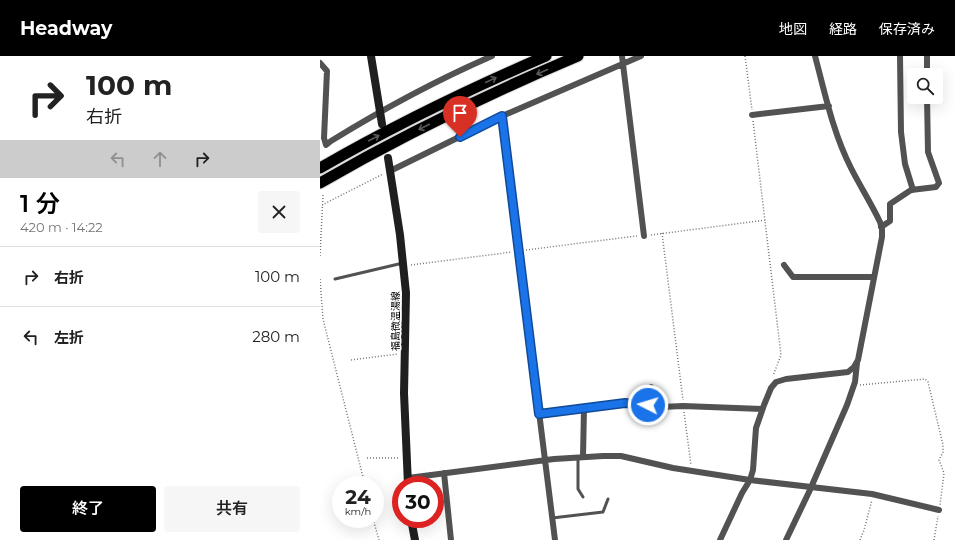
<!DOCTYPE html>
<html lang="ja">
<head>
<meta charset="utf-8">
<style>
  :root { --surface:#fff; --page:#f6f6f6; --text:#222; --muted:#767676; --line:#e0e0e0; --accent:#000 }
  body { margin:0; font-family:Montserrat,"Noto Sans JP",sans-serif; background:var(--page); color:var(--text); height:100vh; display:flex; flex-direction:column; font-size:15px; white-space:nowrap }
  * { box-sizing:border-box; margin:0 }
  p { font-size:13px; color:var(--muted) }
  .icon { flex:none; width:22px; height:22px; fill:none; stroke:currentColor; stroke-width:2; stroke-linecap:round; stroke-linejoin:round }
  .map { position:relative; flex:1; overflow:hidden }
  .drawer { display:flex; flex-direction:column; background:var(--surface); width:320px }
  .drawer>* { flex:none }
  .banner { background:#fff; color:var(--text); overflow:hidden }
  .tools { position:absolute; left:587px; top:12px; display:grid; gap:8px }
  .tools a { display:grid; place-items:center; width:36px; height:36px; border-radius:4px; background:var(--surface); box-shadow:0 4px 16px #0002; font-size:20px }
  .speed { position:absolute; left:12px; top:420px; display:flex; gap:8px; font-size:20px; font-weight:700; text-align:center }
  .speed>* { display:grid; place-content:center; width:52px; height:52px; border-radius:50%; background:var(--surface); box-shadow:0 4px 16px #0002; line-height:1 }
  .speed small { font-size:10px; font-weight:400 }
  .speed .limit { border:6px solid #d22; background:#fff; color:#111 }
  .pin { position:absolute; display:grid; place-items:center; width:34px; height:34px; color:#fff; margin:-41px -17px; border-radius:50% 50% 50% 0; rotate:-45deg; box-shadow:0 0 4px #0007 }
  .pin .icon { rotate:45deg }
  .me { position:absolute; width:44px; margin:-22px; rotate:275deg; stroke-linejoin:round; filter:drop-shadow(0 0 3px #0008) }
  .turn { display:flex; align-items:center; gap:14px; height:84px; padding:0 20px; font-size:18px }
  .turn .icon { width:52px; height:52px; stroke-width:2.5 }
  .turn b { display:block; font-size:28px; line-height:34px }
  .lanes { display:flex; align-items:center; height:38px; padding:0 20px; background:#0003; justify-content:center; gap:20px; direction:ltr }
  .lanes .off { opacity:.35 }
  .round { display:grid; place-items:center; flex:none; width:42px; height:42px; border-radius:4px; background:var(--page) }
  .summary { display:flex; align-items:center; justify-content:space-between; height:68px; padding:0 20px }
  h1 { font-size:24px; font-weight:600; line-height:30px; color:var(--accent) }
  .primary-button { display:flex; gap:8px; margin-top:auto; padding:8px 20px }
  .primary-button a { flex:1; height:46px; border-radius:4px; background:var(--accent); color:#fff; font-size:16px; font-weight:600; line-height:46px; text-align:center }
  .primary-button a+a { background:var(--page); color:var(--text) }
  ul { padding:0; list-style:none }
  li { display:flex; align-items:center; gap:12px; height:60px; padding:0 20px; border-top:1px solid var(--line) }
  li div { flex:1 }
  li b { display:block; font-size:15px }
  li em { font-style:normal }
  header { display:flex; align-items:center; gap:24px; box-sizing:border-box; height:56px; padding:0 20px; background:var(--accent); color:#fff }
  header strong { font-size:19px }
  nav { display:flex; gap:22px; margin-inline-start:auto; font-size:14px }
  main { display:flex; flex:1; min-height:0 }
  .map>svg:first-child { display:block }
  .lines { fill:none; stroke-linecap:round; stroke-linejoin:round }
  .motorway-casing { stroke:#dbdbdb; stroke-width:13 }
  .path { stroke:#747474; stroke-width:1.5; stroke-dasharray:1 2; stroke-linecap:butt }
  .service { stroke:#525252; stroke-width:3 }
  .minor { stroke:#525252; stroke-width:6 }
  .secondary { stroke:#1f1f1f; stroke-width:8 }
  .motorway { stroke:#000; stroke-width:11 }
  .oneway { stroke:#595959 }
  .route-casing { stroke:#114b97; stroke-width:10 }
  .route { stroke:#1a73e8; stroke-width:7 }
  .labels { text-anchor:middle; dominant-baseline:central; stroke-width:3; stroke-linejoin:round; paint-order:stroke }
  .street-label { font-size:10px; fill:#000; stroke:#fff }
</style>
</head>
<body>
<header>
<strong>Headway</strong>
<nav><a>地図</a><a>経路</a><a>保存済み</a></nav>
</header>
<main>
<section class="drawer">
<div class="banner">
<div class="turn"><svg class="icon" aria-label="right" viewBox="0 0 24 24"><path d="M7 20v-9h11M14 6l5 5-5 5"/></svg><div><b>100 m</b>右折</div></div>
<div class="lanes"><svg class="icon off" aria-label="left" viewBox="0 0 24 24"><path d="M17 20v-9H6M10 6l-5 5 5 5"/></svg><svg class="icon off" aria-label="ahead" viewBox="0 0 24 24"><path d="M12 20V5M6 11l6-6 6 6"/></svg><svg class="icon" aria-label="right" viewBox="0 0 24 24"><path d="M7 20v-9h11M14 6l5 5-5 5"/></svg></div>
</div>
<div class="summary"><div><h1>1 分</h1><p>420 m · 14:22</p></div><a class="round"><svg class="icon" aria-label="close" viewBox="0 0 24 24"><path d="M6 6l12 12M18 6L6 18"/></svg></a></div>
<ul>
<li><svg class="icon" aria-label="right" viewBox="0 0 24 24"><path d="M7 20v-9h11M14 6l5 5-5 5"/></svg><div><b>右折</b></div><em>100 m</em></li>
<li><svg class="icon" aria-label="left" viewBox="0 0 24 24"><path d="M17 20v-9H6M10 6l-5 5 5 5"/></svg><div><b>左折</b></div><em>280 m</em></li>
</ul>
<div class="primary-button"><a>終了</a><a>共有</a></div>
</section>
<div class="map">
<svg width="635" height="484" viewBox="0 0 635 484">
  <rect width="100%" height="100%" fill="#fff"/>
  <g class="lines">
    <defs>
      <path id="motorway" d="M0,112c73,-42 149,-79 226,-112
        M0,127c83,-48 170,-90 258,-127"/>
    </defs>
    <use href="#motorway" class="motorway-casing"/>
    <path class="path" d="M425,0l7,54
      M433,65l28,234 -8,21
      M2,149l61,-31
      M342,177l21,167
      M331,179l115,-15
      M206,194l111,-14
      M0,200l3,-61
      M91,209l101,-13
      M0,223l3,40 42,166
      M31,304l47,-6
      M540,329l65,-6 3,3 15,63v7l-4,8 5,13 -4,32
      M364,356l7,53
      M47,402h32
      M53,463l6,21
      M540,484l4,-10 8,-30
      M614,484l4,-24"/>
    <path class="service" d="M15,223l68,-16
      M258,402v31l5,8
      M232,462l51,-6 5,-13"/>
    <path class="minor" d="M302,0l22,180
      M580,0l1,76 4,32 8,26
      M0,7l7,8 -3,67 2,7 5,-4c52,-32 106,-61 161,-85
      M607,19v-19
      M432,59l77,-9
      M182,60l53,424
      M70,115l112,-55 139,-60
      M561,171l9,-6v-17l21,-14 25,-3 3,-4 -11,-31 -1,-55
      M464,209l9,12h81
      M328,349l3,-18
      M219,358l86,-11 36,4 22,-1 79,3
      M263,401l1,-49
      M124,417l7,67
      M88,422l146,-19 49,-3h18l52,12 77,12 122,14 67,16
      M400,484l22,-47 8,-13 3,-10 3,-42 8,-23 7,-17 5,-6 10,-3 62,-7 6,-5 4,-7 24,-123v-8l-2,-7c-9,-19 -20,-36 -29,-54 -18,-35 -26,-75 -36,-112
      M466,484l23,-48 38,-87 8,-23 2,-19"/>
    <path class="secondary" d="M51,0l11,68
      M68,102l12,77 6,58 -2,100 4,92
      M91,463l4,21"/>
    <use href="#motorway" class="motorway"/>
  </g>
  <defs><path id="oneway-shaft" d="M-6 0H5M1.5-3L5.5 0L1.5 3" fill="none" stroke-width="1.6" stroke-linecap="round" stroke-linejoin="round"/></defs>
  <g class="oneway">
    <use href="#oneway-shaft" transform="translate(222 16) rotate(156)"/>
    <use href="#oneway-shaft" transform="translate(171 24) rotate(-25)"/>
    <use href="#oneway-shaft" transform="translate(104 71) rotate(153)"/>
    <use href="#oneway-shaft" transform="translate(54 82) rotate(-27)"/>
  </g>
  <g class="lines">
    <defs>
      <path id="route" d="M140,81l42,-21 37,298 86,-11 23,2"/>
    </defs>
    <use href="#route" class="route-casing"/>
    <use href="#route" class="route"/>
  </g>
  <g class="labels">
    <g class="street-label">
      <text transform="translate(75 265) rotate(-90)">福島微温湯線</text>
    </g>
  </g>
</svg>
<div class="tools">
<a><svg class="icon" aria-label="search" viewBox="0 0 24 24"><circle cx="10" cy="10" r="6"/><path d="M15 15l6 6"/></svg></a>
</div>
<div class="speed"><div>24<small>km/h</small></div><div class="limit">30</div></div>
<div class="pin" style="left:140px;top:81px;background:#d93025"><svg class="icon" aria-label="arrive" viewBox="0 0 24 24"><path d="M6 21V4h12l-3 4 3 4H6"/></svg></div>
<svg class="me" style="left:328px;top:349px" viewBox="-20 -20 40 40"><circle r="17" fill="#1a73e8" stroke="#fff" stroke-width="3"/><path d="M0-11L8 9 0 5-8 9z" fill="#fff"/></svg>
</div>
</main>
</body>
</html>
